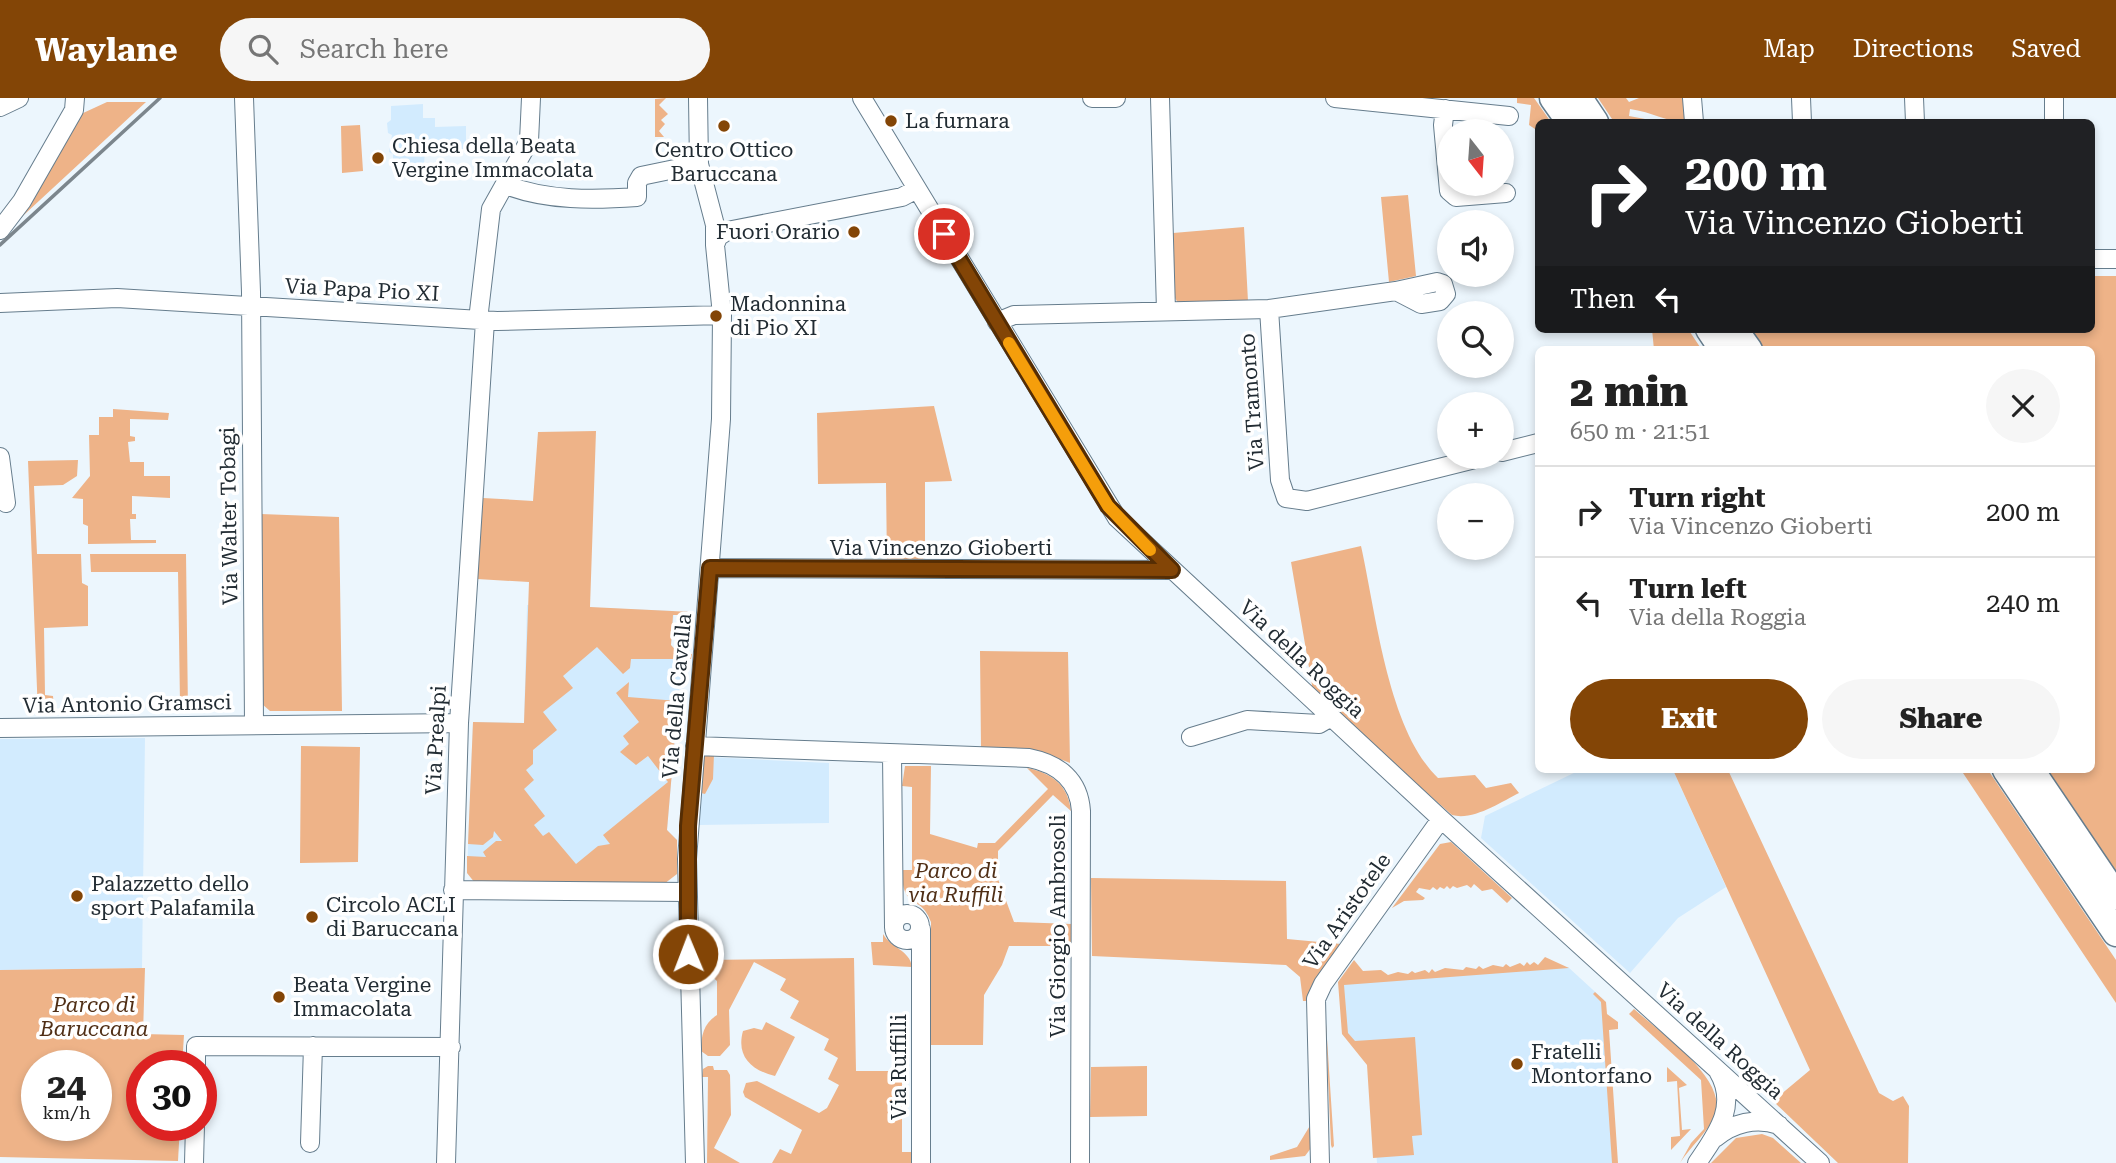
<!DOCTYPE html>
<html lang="en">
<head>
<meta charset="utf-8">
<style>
  :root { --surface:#fff; --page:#f6f6f6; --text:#222; --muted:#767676; --line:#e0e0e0; --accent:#834506 }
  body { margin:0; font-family:"Roboto Serif",serif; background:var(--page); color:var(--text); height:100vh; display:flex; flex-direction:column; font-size:26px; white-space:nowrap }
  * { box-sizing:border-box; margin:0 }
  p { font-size:23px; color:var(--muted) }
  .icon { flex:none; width:38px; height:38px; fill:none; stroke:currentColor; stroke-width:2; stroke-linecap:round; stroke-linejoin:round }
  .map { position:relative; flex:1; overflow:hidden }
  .sheet { position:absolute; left:1535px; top:248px; width:560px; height:427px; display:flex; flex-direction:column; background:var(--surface); border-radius:10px; box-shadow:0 4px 10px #0003 }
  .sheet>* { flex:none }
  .top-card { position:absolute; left:1535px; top:21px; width:560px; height:214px; border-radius:10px; box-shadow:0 4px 10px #0003; background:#202124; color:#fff; overflow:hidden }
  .needle { width:46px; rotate:163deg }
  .buttons { position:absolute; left:1437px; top:21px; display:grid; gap:14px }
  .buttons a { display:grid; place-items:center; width:77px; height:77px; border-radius:50%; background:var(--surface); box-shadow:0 4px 10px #0003; font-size:35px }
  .speed { position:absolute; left:21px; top:952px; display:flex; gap:14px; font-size:35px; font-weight:700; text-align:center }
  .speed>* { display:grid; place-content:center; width:91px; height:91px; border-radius:50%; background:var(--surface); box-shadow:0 4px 10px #0003; line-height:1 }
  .speed small { font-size:18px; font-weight:400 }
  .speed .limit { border:10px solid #d22; background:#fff; color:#111 }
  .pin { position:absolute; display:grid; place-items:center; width:60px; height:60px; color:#fff; margin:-30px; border:4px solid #fff; border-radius:50%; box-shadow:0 2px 7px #0007 }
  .me { position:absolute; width:77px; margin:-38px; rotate:359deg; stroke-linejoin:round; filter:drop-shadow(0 0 5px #0008) }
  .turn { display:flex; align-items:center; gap:24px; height:147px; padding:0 35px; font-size:32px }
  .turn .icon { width:91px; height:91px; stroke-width:2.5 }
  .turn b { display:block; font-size:49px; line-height:60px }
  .then { display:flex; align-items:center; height:66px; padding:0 35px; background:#0003; gap:14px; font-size:26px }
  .round { display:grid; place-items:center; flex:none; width:74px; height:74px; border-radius:37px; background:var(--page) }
  .overview { display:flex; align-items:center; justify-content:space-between; height:119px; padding:0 35px }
  h1 { font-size:42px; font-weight:800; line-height:52px }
  .primary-button { display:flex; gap:14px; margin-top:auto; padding:14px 35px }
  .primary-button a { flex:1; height:80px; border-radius:42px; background:var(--accent); color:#fff; font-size:28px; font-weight:800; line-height:80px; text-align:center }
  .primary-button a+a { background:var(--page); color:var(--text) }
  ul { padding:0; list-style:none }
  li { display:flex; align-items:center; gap:21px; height:91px; padding:0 35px; border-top:2px solid var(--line) }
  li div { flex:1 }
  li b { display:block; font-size:26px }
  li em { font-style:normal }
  header { display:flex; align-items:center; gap:42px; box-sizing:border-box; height:98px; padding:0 35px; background:var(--accent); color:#fff }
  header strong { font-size:33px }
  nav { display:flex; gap:38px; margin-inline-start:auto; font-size:24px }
  .search { width:490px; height:63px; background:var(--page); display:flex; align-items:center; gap:18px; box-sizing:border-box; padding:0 24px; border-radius:38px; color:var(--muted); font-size:26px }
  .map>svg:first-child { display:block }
  .built { fill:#d2ebfe }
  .green { fill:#eeb388; fill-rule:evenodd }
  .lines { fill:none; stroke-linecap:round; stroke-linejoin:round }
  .minor-casing { stroke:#667d8d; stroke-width:20 }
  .highway-casing { stroke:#667d8d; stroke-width:29 }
  .minor { stroke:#fff; stroke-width:18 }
  .highway { stroke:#fff; stroke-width:26 }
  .rail { stroke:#7c868d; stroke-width:3.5 }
  .route-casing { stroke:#552d04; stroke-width:18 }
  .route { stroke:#834506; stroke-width:12 }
  .slow { stroke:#f59e0b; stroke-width:12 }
  .poi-dot { fill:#834506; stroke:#fff; stroke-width:2.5 }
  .labels { text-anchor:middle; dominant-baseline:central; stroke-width:7; stroke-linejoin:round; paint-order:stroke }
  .poi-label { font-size:21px; fill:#222c33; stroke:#fff; text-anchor:start }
  .street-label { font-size:21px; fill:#222c33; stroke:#fff }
  .park-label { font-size:21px; font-style:italic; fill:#502f16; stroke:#fff }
</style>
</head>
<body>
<header>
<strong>Waylane</strong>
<div class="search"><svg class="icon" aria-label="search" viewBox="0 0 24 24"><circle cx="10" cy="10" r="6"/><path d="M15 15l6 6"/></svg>Search here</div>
<nav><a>Map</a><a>Directions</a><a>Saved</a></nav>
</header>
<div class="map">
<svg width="2116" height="1065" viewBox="0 0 2116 1065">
  <rect width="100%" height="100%" fill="#ecf6fd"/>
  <path class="built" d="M423,6v14h12v9l31,-1v23l-41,2 -1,14 -31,2v-13l-4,-2 3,-17 -4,-2 -1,-10 4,-3v-14z
    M527,507l147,6 -3,34 11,13 -15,172 10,10v34l-210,-1 6,-151 51,1z
    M145,640l-3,230 -142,2v-231z
    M709,659l120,6v60l-130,2 3,-54z
    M1580,672h93l53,117 -48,31 -48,55 -149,-135 4,-22z
    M1568,869l36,33 12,163h-239l-7,-100 -25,-30 -4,-50z"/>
  <path class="green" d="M666,0l-7,7 9,9 -7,6 4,4 -6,7 5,6h-9v-38z
    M1517,0h17l17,24h-13v9l-9,-6 2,-20 -14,-2z
    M1598,0h28l3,4 10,-4h46l1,24c-19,0 -34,-10 -56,-13l-1,7 32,6h-47z
    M107,4h39l-146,135 81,-123z
    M360,27l3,46 -21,2 -1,-47z
    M1408,97l8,81 -27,6 -8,-85z
    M1244,129l4,74 -70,2 -3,-5 -2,-65z
    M2091,178h25v596l-68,-102h43v-420h-327l-14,-21h341z
    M1652,231h36l14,21h-48z
    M934,308l18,75 -27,1v72l-4,10h-34l-1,-81 -68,1 -1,-71z
    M113,311l56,4 -1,7 -38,-1v17l5,1v4l-7,1 2,20h14v14h26v22l-38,-2v18h4v5h-6l1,21h25v3l-68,1v-18l-5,-2v-25l-11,-1 18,-22 -1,-41h10v-18h14z
    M596,333l-6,176 102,5 -1,13 -11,-10h-7l-2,30 7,8 14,1 -1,5h-60l-1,9 -7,6 -26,-27 -34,29 10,12 -30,24 14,18 -24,20v14l-7,6 8,10 -10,9 21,27 -11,9 9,11 6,-4 27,32 22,-18 12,-2 -7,-9 65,-53 -20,-26 -12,9 -16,-13 9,-8 -6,-8 16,-14 -23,-29 13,-11 -1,15 50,4 -11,129 10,10v34l-13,10 -189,-1 -8,-10v-17l19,1 -3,-5 13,-11h6l-8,-10 -1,6 -10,8 -15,-1 5,-122 51,1 5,-141 -52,-3 6,-81 50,3 5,-69z
    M78,362l-1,16 -14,9 -29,1 3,68h44l1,29 6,3v40l-44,2 1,67 8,1 1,13 -4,4 -12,1 -10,-253z
    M261,416l78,3 3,194h-72l-8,-7z
    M1361,448c15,67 27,184 77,232l37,-3 11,13 25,-5 8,10c-18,9 -46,28 -67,22l-143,-126 3,-4 -21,-123z
    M90,456h96l2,158h-19v-9h11l-2,-131h-87z
    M980,553l88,1 2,111 -33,-13 -56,-2z
    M301,648l59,1 -2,115 -58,1z
    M706,656h8l-1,25 -8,15 -4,-1 2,-37z
    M905,668h26l-1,68 47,14 1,-5h17l53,-54 -21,-21c25,5 41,17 44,43l-18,-16 -55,56v28l16,43 58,2v22h-63l-7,19 -18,30 -1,50h-52v-123c-10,-29 -29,-10 -29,-52h10v-83l-10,-1z
    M1673,672h55l151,323 14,8 10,-5 6,10 -1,57h-70l-65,-62 37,-31z
    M1961,672h27l128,190v43z
    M1451,744l61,56 -5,5 -15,-14 -10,2 -8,-7 -3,4 -4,-3 -10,3 -4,-2 -3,3 -3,-3 -3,3 -4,-2 -3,3 -4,-3 -3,3 -11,-2 -3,4 9,6 -2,2 -19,1 -12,7 48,-64z
    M1091,780l195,3 1,58 54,5 -28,41 -6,16h-4l-3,-24 -14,-12 -194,-9z
    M883,836c8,14 27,16 29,33l-39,-2 -2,-23h12z
    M1545,859l24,11 -225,17 4,48 7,8 60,-4 7,98 -10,1 2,19 -41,3 -6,-93 -25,-31 -4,-52 16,-22 9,11 18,-1 7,5 10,-3 10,2 4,-3 3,2 10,-3 4,3 3,-4 3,3 10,-4 18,2 3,-3 10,2 3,-3 4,3 10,-4 10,2 3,-3 4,3 10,-4 4,3 3,-4 3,3 4,-3 4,3z
    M854,860l2,113h46v81h9v11h-139l8,-14 11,5 11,-24 -57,-33 -2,-5 3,-9 11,-2 62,32 8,-5 12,-23 -11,-6 10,-21 -14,-8 5,-11 -39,-21 9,-17 -19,-11 6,-11 -32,-17 -25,48 1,35 -10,11h-12l-7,-5c0,-16 3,-28 16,-36v-34l-10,-9v-12z
    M145,870l-2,66 41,1 -2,31h-40v59h38l-2,36 -178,-4v-187zM37,968h59v59h-59z
    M1595,894l11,10 1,12 11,8v7l-9,1 9,133h-6l-11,-161 -8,-8z
    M1325,910l9,138 -2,2 -1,-3z
    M1634,911c24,22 95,70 81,106 -7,17 -25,32 -35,48l11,-20 13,-14 -3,-49 -72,-66z
    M766,924l29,15 -20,39c-24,-6 -39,-20 -32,-45l11,-3 8,2z
    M708,968h5l1,4h13l3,5 1,40 -17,33 26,15h-33l1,-86h-6l1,-8z
    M1147,968v50l-57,1 1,-50z
    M1667,969l20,18 -8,3 3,42 9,-1 -20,21v-13l9,-1 -3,-55 -10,1z
    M1311,1026v24l-6,8 -35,4v-4l27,-9z
    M1762,1036l11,4 28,25h-90l25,-25z"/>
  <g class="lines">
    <defs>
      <path id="minor" d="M244,0l7,194 3,433
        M862,0l255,420 324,301 379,344
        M1092,0h24
        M1160,0l6,213
        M1335,0l174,18
        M1692,0l2,24
        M1801,0l1,24
        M1914,0l1,24
        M2054,0v24
        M0,9l19,-9
        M1445,11l-2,16 6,66 7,6 50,-4
        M699,66l16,61v20
        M506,87c41,16 88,15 131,12v-14l4,-7 58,-12 -1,-66
        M0,132l22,-29 52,-91 1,-12
        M2091,161h25
        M0,205l117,-5 380,23 225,-6
        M1269,211l11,171 6,18 21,3 176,-44
        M478,222l13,-111 38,-68 2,-43
        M997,224l17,-7 255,-6 127,-18 25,13 19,-3 6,-7 -3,-10 -6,-2 -41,9
        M1502,354l36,-9
        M0,359l6,46
        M710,470l462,2
        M0,630l459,-5
        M1191,639l56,-17 72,4 12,-7
        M695,648l334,12c30,6 50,22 52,53l-1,352
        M892,657l2,173
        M453,792l234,2
        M894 829a13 13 0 1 1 26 0a13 13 0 1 1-26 0Z
        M921,831v234
        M196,968v-20l255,1
        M1715,1040c18,-15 41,-21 64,-13
        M310,1045l3,-97
        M194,1065l1,-38
        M446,1065l13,-440 26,-402
        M695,1065l-8,-304 34,-440 1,-104 -7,-70 3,-8 9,-6 175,-34 15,-8
        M1320,1065l-4,-164 7,-15 118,-165
        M1697,1065c19,-28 42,-57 21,-92"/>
      <path id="highway" d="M1553,0l17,24
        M1579,0l16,24
        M1709,231l14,21
        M1734,231l15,21
        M2006,672l110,163
        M2031,672l85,126"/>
    </defs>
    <use href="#minor" class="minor-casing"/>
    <use href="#highway" class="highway-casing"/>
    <use href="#minor" class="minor"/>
    <use href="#highway" class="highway"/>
    <path class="rail" d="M0,147l160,-147"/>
  </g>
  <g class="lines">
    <defs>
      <path id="route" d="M688,856v-128l22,-258 462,2 -64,-64 -164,-272"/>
    </defs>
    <use href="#route" class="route-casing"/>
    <use href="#route" class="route"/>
    <path class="slow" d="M1009,245l99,163 42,44"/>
  </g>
  <g class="poi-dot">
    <circle cx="891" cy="23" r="7"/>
    <circle cx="724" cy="28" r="7"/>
    <circle cx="378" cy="60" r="7"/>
    <circle cx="854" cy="134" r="7"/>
    <circle cx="716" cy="218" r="7"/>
    <circle cx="77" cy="798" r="7"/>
    <circle cx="312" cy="819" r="7"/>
    <circle cx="279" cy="899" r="7"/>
    <circle cx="1517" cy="966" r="7"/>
  </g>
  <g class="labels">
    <g class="poi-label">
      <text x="905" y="23">La furnara</text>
      <text x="392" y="48">Chiesa della Beata<tspan x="392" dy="24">Vergine Immacolata</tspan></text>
      <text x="724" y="52" text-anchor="middle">Centro Ottico<tspan x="724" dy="24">Baruccana</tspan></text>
      <text x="840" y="134" text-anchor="end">Fuori Orario</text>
      <text x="730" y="206">Madonnina<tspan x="730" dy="24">di Pio XI</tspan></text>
      <text x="91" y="786">Palazzetto dello<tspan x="91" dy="24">sport Palafamila</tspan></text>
      <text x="326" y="807">Circolo ACLI<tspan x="326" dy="24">di Baruccana</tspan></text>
      <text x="293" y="887">Beata Vergine<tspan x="293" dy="24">Immacolata</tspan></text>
      <text x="1531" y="954">Fratelli<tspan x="1531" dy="24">Montorfano</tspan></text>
    </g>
    <g class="street-label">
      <text transform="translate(362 192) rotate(3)">Via Papa Pio XI</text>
      <text transform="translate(1252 304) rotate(-94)">Via Tramonto</text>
      <text transform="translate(229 418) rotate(-91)">Via Walter Tobagi</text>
      <text x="941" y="450">Via Vincenzo Gioberti</text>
      <text transform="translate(1302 561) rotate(43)">Via della Roggia</text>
      <text transform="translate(677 598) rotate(-85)">Via della Cavalla</text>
      <text transform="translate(127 606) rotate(-1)">Via Antonio Gramsci</text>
      <text transform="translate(436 642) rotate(-87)">Via Prealpi</text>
      <text transform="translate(1347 813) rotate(-55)">Via Aristotele</text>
      <text transform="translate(1058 828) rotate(-90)">Via Giorgio Ambrosoli</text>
      <text transform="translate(1720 943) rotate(42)">Via della Roggia</text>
      <text transform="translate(899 969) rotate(-90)">Via Ruffilli</text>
    </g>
    <g class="park-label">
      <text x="956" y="773">Parco di<tspan x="956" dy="24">via Ruffili</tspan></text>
      <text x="94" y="907">Parco di<tspan x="94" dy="24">Baruccana</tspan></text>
    </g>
  </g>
</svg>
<div class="buttons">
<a><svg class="needle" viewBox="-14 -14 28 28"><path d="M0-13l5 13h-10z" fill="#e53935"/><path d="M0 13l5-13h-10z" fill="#767676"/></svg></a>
<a><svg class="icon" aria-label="sound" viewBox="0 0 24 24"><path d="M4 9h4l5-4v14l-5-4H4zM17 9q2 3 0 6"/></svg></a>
<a><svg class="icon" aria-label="search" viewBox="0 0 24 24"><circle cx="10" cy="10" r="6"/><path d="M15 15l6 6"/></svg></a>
<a>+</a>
<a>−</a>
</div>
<div class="speed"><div>24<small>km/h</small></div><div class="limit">30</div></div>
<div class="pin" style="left:944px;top:136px;background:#d93025"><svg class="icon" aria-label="arrive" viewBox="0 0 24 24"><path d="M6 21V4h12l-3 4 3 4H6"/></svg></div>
<svg class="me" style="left:688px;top:856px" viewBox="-20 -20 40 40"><circle r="17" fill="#834506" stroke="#fff" stroke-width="3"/><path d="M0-11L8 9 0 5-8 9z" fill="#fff"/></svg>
<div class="top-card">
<div class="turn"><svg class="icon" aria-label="right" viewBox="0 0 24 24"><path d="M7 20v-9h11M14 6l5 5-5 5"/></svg><div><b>200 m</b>Via Vincenzo Gioberti</div></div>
<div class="then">Then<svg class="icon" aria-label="left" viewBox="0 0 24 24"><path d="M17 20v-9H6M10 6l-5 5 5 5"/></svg></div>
</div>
<section class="sheet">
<div class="overview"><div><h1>2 min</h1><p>650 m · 21:51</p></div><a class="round"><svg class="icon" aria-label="close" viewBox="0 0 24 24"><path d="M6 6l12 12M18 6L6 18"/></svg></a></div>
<ul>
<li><svg class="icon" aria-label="right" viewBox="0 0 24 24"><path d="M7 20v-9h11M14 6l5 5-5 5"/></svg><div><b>Turn right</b><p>Via Vincenzo Gioberti</p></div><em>200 m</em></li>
<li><svg class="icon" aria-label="left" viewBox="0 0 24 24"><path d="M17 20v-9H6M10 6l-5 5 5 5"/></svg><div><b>Turn left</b><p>Via della Roggia</p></div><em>240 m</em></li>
</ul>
<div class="primary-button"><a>Exit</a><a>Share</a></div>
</section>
</div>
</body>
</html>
